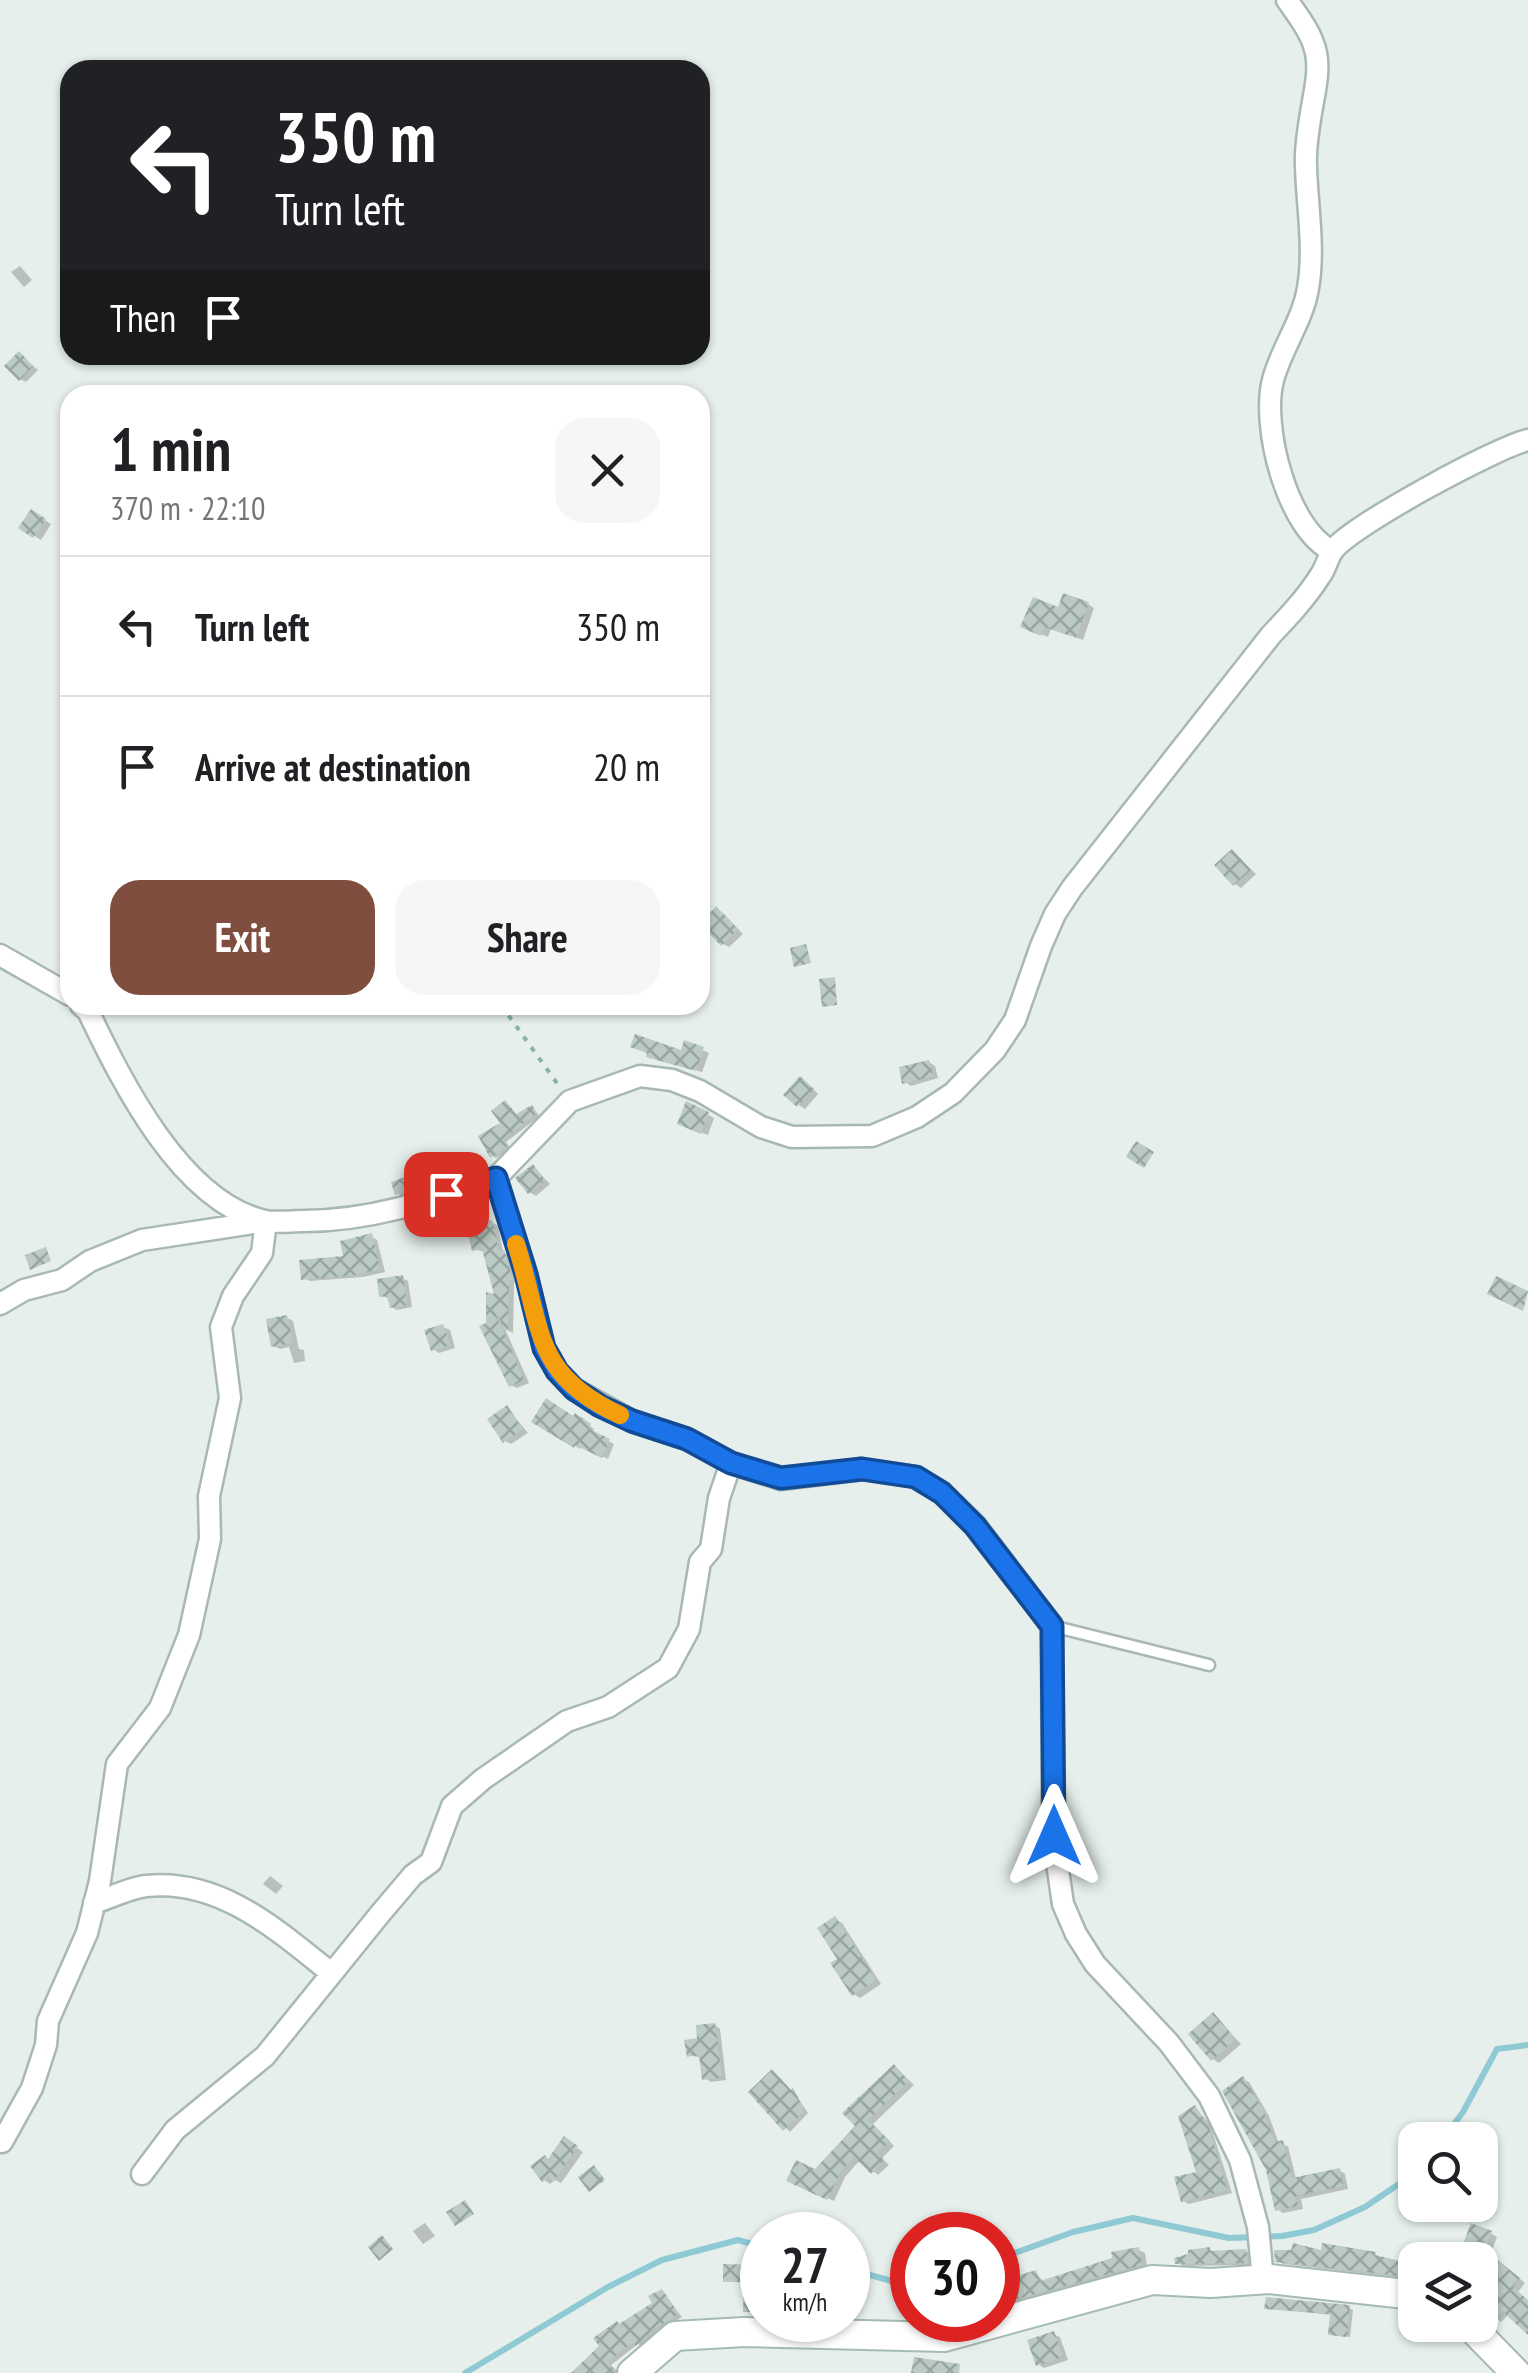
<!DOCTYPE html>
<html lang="en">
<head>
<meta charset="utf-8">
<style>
  :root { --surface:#fff; --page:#f6f6f6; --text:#202124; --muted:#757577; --line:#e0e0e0; --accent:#7f4e3f }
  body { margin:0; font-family:"PT Sans Narrow",sans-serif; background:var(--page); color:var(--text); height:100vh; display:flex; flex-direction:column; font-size:38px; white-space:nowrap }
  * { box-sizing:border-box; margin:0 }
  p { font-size:32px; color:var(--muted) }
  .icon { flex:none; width:55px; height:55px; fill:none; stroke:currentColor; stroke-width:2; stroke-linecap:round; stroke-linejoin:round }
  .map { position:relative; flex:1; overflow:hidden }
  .sheet { position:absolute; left:60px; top:385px; width:650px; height:630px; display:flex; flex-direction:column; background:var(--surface); border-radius:30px; box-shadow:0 2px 8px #0004 }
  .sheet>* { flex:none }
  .top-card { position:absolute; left:60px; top:60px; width:650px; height:305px; border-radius:30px; box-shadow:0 2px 8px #0004; background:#202124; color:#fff; overflow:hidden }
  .fabs { position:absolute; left:1398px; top:2122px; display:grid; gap:20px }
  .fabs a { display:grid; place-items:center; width:100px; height:100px; border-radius:20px; background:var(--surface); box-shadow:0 2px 8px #0004; font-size:50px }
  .speed { position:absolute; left:740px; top:2212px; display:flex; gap:20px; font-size:50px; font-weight:700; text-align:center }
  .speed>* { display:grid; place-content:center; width:130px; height:130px; border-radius:50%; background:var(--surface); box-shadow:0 2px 8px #0004; line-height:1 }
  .speed small { font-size:25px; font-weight:400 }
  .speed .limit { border:15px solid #d22; background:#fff; color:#111 }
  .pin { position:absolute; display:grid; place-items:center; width:85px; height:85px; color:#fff; margin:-42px; border-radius:20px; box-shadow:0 5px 15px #0006 }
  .me { position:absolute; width:110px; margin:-55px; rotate:0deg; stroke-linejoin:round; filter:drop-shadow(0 0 8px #0008) }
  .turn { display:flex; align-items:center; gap:35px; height:210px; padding:0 50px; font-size:45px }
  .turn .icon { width:130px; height:130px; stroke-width:2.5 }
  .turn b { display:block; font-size:70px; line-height:85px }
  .then { display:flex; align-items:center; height:95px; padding:0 50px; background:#0003; gap:20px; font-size:38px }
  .round { display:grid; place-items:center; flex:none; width:105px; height:105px; border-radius:30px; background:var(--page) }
  .overview { display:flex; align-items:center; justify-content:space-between; height:170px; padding:0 50px }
  h1 { font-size:60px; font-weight:700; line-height:75px }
  .button { display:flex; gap:20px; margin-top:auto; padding:20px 50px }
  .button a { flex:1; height:115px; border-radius:30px; background:var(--accent); color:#fff; font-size:40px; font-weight:700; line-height:115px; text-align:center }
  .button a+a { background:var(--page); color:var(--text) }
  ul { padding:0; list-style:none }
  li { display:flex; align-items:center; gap:30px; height:140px; padding:0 50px; border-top:2px solid var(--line) }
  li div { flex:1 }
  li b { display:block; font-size:38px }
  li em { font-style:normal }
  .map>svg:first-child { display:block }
  .shadow { fill:#0003 }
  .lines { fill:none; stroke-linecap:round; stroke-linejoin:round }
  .stream { stroke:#8ec9d4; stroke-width:6 }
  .building { fill:url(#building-cross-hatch) }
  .lane-casing { stroke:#a8b8b2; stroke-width:15 }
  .street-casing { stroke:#a8b8b2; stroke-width:25 }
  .secondary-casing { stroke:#a4bbb3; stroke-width:32 }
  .path { stroke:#86b3a5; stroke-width:4; stroke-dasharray:5 8; stroke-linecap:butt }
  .lane { stroke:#fff; stroke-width:10 }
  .street { stroke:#fff; stroke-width:20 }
  .secondary { stroke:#fff; stroke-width:28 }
  .route-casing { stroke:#114b97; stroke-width:25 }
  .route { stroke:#1a73e8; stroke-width:18 }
  .slow { stroke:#f59e0b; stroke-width:18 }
</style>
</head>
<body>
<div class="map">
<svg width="1528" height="2373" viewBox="0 0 1528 2373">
  <defs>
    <pattern id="building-cross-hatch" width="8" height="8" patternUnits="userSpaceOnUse" patternTransform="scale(2.5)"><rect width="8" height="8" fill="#bbcac4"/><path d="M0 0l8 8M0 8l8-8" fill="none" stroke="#98a6a0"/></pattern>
  </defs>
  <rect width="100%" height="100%" fill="#e6efeb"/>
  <path class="shadow" d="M20,266l12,14 -8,7 -13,-15z
    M19,354l19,16 -12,12 -6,-3z
    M32,512l19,12 -10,16 -19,-12z
    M1088,604l6,4 -11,32 -32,-11 -3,8 -19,-8 30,-19z
    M1233,852l23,22 -15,14 -6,-4z
    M723,913l20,21 -14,13 -6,-3z
    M70,943v22l-11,-11z
    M126,1005h17l-9,7z
    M686,1043l23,10 -7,19 -47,-13 27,-6z
    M929,1062l6,4 3,12 -27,8 -6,-4z
    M807,1083l11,11 -13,15 -6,-4z
    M687,1104l27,14 -6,17 -22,-8z
    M509,1106l9,10 14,-8 8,8 -34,26 5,7 -15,9 -4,-2z
    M447,1164l10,16 -55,16 -5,-3z
    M533,1167l17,17 -14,12 -7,-4z
    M492,1222l6,4 5,26 7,4 8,26 -4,1 -1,50 -8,-4 24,54 -12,5 -6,-3 -23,-60 9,-28 -12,-45 -11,-3z
    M371,1236l6,4 8,32 -22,5 -53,4 -6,-3 42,-20z
    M402,1278l6,3 4,26 -15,3 -5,-3 -2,-8 -8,-3z
    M286,1317l7,4 6,28 5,1 1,11 -11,2 -5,-16 -9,2 -6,-3z
    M443,1327l7,3 5,18 -16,5 -6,-4z
    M507,1408l21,25 -17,11 -6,-3z
    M574,1419h7l13,10 -2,4 22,11 -6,15 -26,-13 -2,3 -46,-28z
    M270,1876l13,10 -7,8 -13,-10z
    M835,1919l7,4 39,61 -21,14 -6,-4 -13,-35z
    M1213,2015l28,29 -22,19 -6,-4z
    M715,2025l5,4 6,51 -15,2 -6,-4 -3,-20 -13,-3z
    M895,2067l19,18 -41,39 21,22 -12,12 7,7 -11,10 -18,-15 -15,17 -11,24 -45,-21 27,-8 43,-46z
    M1243,2079l6,3 20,34 10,28 9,2 8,33 43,-9 6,4 3,15 -47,10 2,10 -20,4 -6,-4z
    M793,2091l15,22 -18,19 -39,-40z
    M1195,2108l15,16 22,69 -43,11 -6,-3 16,-28z
    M565,2140l18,12 -22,31 -6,-3 -5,4 -6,-4 6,-19z
    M425,2223l10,13 -12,8 -10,-13z
    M1490,2233l7,4 -6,16 -19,-7z
    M1209,2249l7,4 30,-2 6,4v10l-69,1 -6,-4z
    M1139,2250l6,3 2,14 -149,41v-25l38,-10 8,9z
    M1293,2253l82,2 40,13v11l-131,-15 -6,-3z
    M1502,2264l23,19 -7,9 10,9v30l-19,-17 -8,8 -21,-17 12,-16z
    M725,2266l37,2v45l-16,-3v-27l-21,-2z
    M662,2292l20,25 -24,15 -15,15 -5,-3 -27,21 8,8h-34l35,-47 35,-22z
    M1267,2308h82l4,2 -3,27 -19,-3 1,-19z
    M1053,2334l7,3 8,23 -24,8 -6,-4z"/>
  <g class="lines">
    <path class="stream" d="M1442,2140l21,-28 34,-63 31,-4
      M998,2259l75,-27 60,-14 96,20 53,-2 32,-6 51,-23 50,-34
      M848,2269l51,14 13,-2
      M465,2373l143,-86 54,-27 76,-20 24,7"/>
  </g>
  <path class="building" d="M19,351l14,15 -14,15 -15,-15z
    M31,509l15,10 -13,19 -15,-10z
    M1063,593l26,9 -13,36 -32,-11 -3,9 -21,-9 13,-30 25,10z
    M1232,849l19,21 -18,16 -19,-21z
    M716,906l22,23 -17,17 -21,-22z
    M806,944l5,19 -17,4 -4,-19z
    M835,977l2,28 -15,2 -3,-28z
    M635,1034l46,16 3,-10 20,7 -8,24 -50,-14 1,-4 -17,-6z
    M929,1060l4,16 -31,8 -3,-17z
    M800,1076l14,13 -17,18 -14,-12z
    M505,1100l11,14 16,-9 5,8 -34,26 4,7 -2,3 -15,9 -12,-22 22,-13 -9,-12z
    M686,1101l23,11 -8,22 -24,-10z
    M1136,1141l18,11 -10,16 -18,-11z
    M447,1162l7,15 -59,18 -4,-13z
    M533,1164l12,16 -17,14 -13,-16z
    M492,1220l7,31 5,-1 9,30 -4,1 -1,49 -5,1 -4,-16h-3l28,65 -15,7 -30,-61 7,-3v-31l8,2 -12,-45 -10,2 -6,-25z
    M372,1233l8,36 -24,6 -55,5 -2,-20 44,-4 -3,-15z
    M46,1247l5,14 -21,9 -5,-15z
    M403,1275l4,30 -17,3 -3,-12 -8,1 -2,-18z
    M1496,1276l32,15 -5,20 -36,-17z
    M287,1315l6,28 -22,4 -5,-28z
    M443,1324l7,21 -19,6 -7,-21z
    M546,1398l27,18 2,-3 16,11 -3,4 22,11 -8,19 -27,-13 -1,3 -43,-26z
    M507,1405l16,24 -20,14 -16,-24z
    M835,1916l41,64 -24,16 -22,-33 7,-4 -20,-31z
    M1213,2012l23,27 -25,22 -23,-27z
    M715,2023l7,55 -20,2 -3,-25 -12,2 -3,-17 13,-2 -1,-13z
    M894,2064l15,17 -41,39 22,21 -13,12 7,7 -13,14 -17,-17 -14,16 -13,27 -41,-19 10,-21 19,9 40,-43 -13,-13z
    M772,2069l19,21 2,-2 10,19v5l-20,19 -35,-39z
    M1243,2076l20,34 12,32 8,-2 9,38 48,-10 3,18 -47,10 2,10 -23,5 -9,-41 -44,-79z
    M1195,2105l14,22 18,63 -46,12 -7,-25 22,-5 -18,-56z
    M564,2136l14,10 -25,36 -4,-5 -7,5 -12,-16 15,-11 3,4z
    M594,2165l11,15 -16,12 -11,-15z
    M465,2200l9,14 -19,12 -9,-14z
    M1471,2223l21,8 -8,20 -21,-7z
    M382,2235l11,14 -14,12 -11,-14z
    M1293,2243l28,7 1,-7 54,9 -1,3 38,9 -3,13 -135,-15 -1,-12h17z
    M1139,2247l3,18 -144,39v-22l38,-12 4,11 72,-23 -1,-6z
    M1210,2247v4l36,-2 2,14 -73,1 -1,-6 14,-4v-4z
    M1495,2258l25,20 -7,9 15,13v35l-26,-24 -9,10 -13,-12v-10l9,-10 -9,-7v-6z
    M723,2264l39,1v47h-19l1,-30h-21z
    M662,2289l17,25 -27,16 -16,16 -3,-4 -25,19 7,12h-44l28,-27 -6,-8 24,-17 2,3 33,-21 -4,-7z
    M1266,2297l84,8 -3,32 -19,-2 2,-21 -66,-5z
    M1054,2331l9,26 -27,9 -9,-26z
    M914,2357l46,7 -1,9h-48z"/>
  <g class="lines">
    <defs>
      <path id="lane" d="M1052,1626l157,39"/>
      <path id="street" d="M1287,0c11,16 25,33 29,53 4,19 -2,41 -5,60 -3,18 -6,36 -5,53 1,40 9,82 2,122 -5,32 -27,61 -35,92 -12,46 14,149 59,171
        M0,955l70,40
        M81,1005l7,6c34,71 93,191 177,210 12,2 27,0 39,0 68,0 127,-21 192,-43
        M0,1304l24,-14 38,-10 28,-19 52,-21 124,-19 -4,32 -29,43 -12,31 9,71 -21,98 1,43 -21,96 -29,73 -43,56 -17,117 -13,52 -39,88 -2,24 -14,43 -30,54
        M94,1903c16,-5 35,-15 52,-17 74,-8 131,44 185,87
        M142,2174l33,-44 90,-74 115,-142 33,-39 18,-13 21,-56 31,-27 84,-58 41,-14 60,-39 21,-39 11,-67 11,-13 8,-51 12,-35
        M1263,2280l-5,-53 -18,-67 -31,-64 -40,-53 -74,-79 -19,-30 -13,-30 -10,-68 -1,-210 -77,-101 -33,-32 -27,-16 -53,-8 -81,10 -50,-16 -44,-24 -55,-18 -58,-32 -17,-18 -13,-23 -18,-74 -30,-96 74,-77 70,-25 32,4 28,11 61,36 31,10 80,-1 45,-19 36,-24 42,-43 20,-30 26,-74 14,-32 17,-26 199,-253c18,-19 35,-37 49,-59 6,-8 8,-20 14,-27 21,-25 161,-101 194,-109"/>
      <path id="secondary" d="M1469,2325l47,48
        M632,2373l43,-37 69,-4 200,5 208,-57 59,3 58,-4 146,16"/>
    </defs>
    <use href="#lane" class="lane-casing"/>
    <use href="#street" class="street-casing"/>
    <use href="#secondary" class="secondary-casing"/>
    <path class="path" d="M501,1005l58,81"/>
    <use href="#lane" class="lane"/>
    <use href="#street" class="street"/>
    <use href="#secondary" class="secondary"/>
  </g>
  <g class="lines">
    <defs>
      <path id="route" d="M446,1194l50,-16 30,96 18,74 13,23 17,18 26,17 32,15 55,18 44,24 50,15 81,-9 54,8 26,16 33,33 77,100 2,210"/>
    </defs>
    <use href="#route" class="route-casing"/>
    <use href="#route" class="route"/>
    <path class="slow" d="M516,1244c27,83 15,130 104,171"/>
  </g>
</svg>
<div class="fabs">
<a><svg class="icon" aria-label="search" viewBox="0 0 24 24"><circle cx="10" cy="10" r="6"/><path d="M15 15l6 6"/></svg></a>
<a><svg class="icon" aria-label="layers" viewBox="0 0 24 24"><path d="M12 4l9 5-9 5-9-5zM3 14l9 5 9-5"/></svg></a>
</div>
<div class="speed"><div>27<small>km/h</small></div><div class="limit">30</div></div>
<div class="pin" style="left:446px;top:1194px;background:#d93025"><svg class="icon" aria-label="arrive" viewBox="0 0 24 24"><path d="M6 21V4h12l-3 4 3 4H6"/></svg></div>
<svg class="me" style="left:1054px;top:1836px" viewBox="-20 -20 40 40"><path d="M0-17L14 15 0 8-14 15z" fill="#1a73e8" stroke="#fff" stroke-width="4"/></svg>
<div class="top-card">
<div class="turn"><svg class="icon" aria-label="left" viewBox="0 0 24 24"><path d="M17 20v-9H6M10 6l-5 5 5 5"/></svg><div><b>350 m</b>Turn left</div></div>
<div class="then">Then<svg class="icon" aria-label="arrive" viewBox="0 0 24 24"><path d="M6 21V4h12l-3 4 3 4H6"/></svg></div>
</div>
<section class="sheet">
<div class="overview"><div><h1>1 min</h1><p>370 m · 22:10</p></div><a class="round"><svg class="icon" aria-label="close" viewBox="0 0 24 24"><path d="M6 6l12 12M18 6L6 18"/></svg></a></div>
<ul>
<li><svg class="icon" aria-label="left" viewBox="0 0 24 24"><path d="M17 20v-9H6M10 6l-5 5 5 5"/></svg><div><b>Turn left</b></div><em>350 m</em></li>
<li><svg class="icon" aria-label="arrive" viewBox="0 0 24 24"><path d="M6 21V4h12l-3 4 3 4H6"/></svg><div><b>Arrive at destination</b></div><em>20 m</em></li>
</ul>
<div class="button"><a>Exit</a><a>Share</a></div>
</section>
</div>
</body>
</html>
